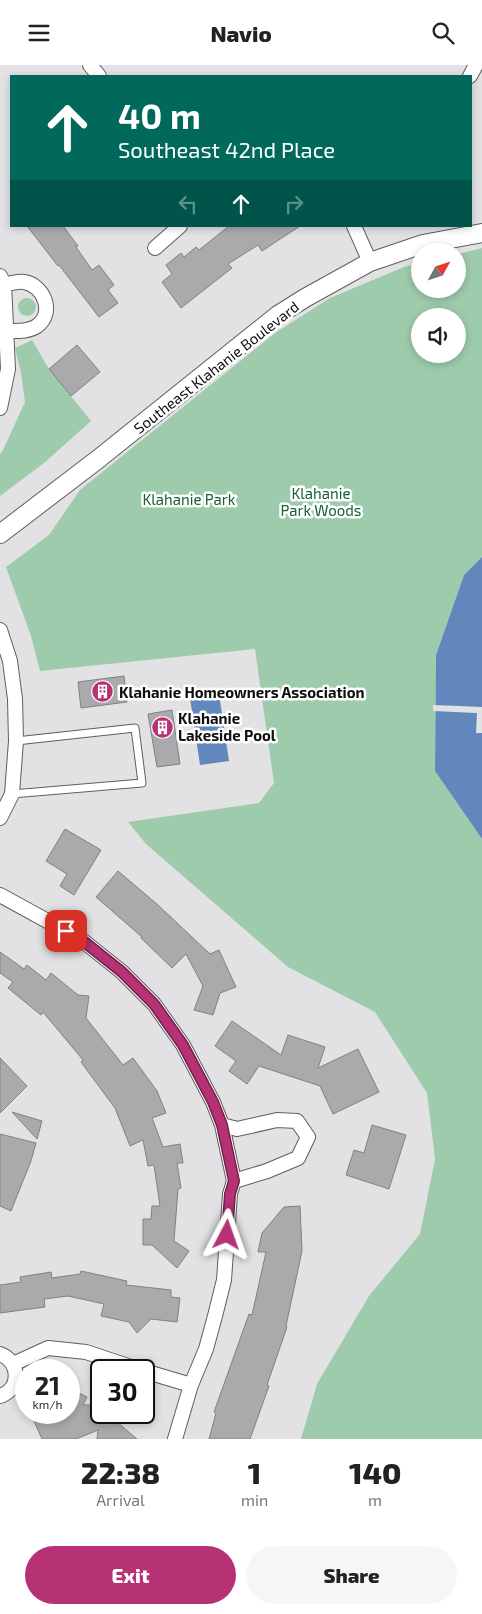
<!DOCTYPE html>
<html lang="en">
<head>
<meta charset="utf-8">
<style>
  :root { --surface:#fff; --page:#f6f6f6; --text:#222; --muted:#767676; --accent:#b73175 }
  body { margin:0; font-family:"Exo 2",sans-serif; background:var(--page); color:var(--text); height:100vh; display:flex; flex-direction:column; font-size:19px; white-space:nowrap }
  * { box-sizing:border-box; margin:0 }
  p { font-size:16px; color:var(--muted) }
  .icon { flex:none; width:28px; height:28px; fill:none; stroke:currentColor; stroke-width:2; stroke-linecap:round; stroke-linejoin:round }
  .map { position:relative; height:1374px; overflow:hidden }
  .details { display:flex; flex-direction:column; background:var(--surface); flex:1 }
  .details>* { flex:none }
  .hud { position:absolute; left:10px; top:10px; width:462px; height:152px; border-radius:0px; box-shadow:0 2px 8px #0003; background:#00695c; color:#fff; overflow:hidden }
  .needle { width:32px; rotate:50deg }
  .fabs { position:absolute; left:411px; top:178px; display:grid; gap:10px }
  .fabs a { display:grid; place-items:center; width:55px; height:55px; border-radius:50%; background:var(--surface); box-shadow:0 2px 8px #0003; font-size:25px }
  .speed { position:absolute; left:15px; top:1294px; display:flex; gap:10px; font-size:25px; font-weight:700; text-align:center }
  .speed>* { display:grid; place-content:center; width:65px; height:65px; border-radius:50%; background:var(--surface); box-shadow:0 2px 8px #0003; line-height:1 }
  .speed small { font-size:12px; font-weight:400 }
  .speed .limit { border:2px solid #111; border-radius:8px; background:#fff; color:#111 }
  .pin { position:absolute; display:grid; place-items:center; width:42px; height:42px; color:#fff; margin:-21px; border-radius:10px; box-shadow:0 2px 8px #0006 }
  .me { position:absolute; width:55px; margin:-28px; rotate:4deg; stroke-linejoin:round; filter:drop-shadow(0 0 4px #0008) }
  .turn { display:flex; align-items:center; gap:18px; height:105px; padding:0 25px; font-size:22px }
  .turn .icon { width:65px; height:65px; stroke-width:2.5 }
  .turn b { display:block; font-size:35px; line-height:42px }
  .lanes { display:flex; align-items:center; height:48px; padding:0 25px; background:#0003; justify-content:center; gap:25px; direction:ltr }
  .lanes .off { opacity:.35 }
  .eta { display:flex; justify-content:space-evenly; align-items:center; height:85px; text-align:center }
  .eta b { font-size:30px; font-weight:800; line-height:35px }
  .action { display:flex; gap:10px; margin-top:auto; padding:10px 25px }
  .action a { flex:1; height:58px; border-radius:30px; background:var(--accent); color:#fff; font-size:20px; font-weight:800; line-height:58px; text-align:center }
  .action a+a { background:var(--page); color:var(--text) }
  header { display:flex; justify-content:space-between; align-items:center; height:65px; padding:0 25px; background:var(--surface); font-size:22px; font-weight:800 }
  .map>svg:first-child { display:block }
  .green { fill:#9dcbab; fill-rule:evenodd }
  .water { fill:#6187bc }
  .pier { fill:#e2e2e5 }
  .building { fill:#aaaaad; stroke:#818184 }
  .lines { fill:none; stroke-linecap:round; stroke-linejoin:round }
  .service-casing { stroke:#5e5e60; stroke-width:9 }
  .minor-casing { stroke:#5e5e60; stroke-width:16 }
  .tertiary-casing { stroke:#5e5e60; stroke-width:20 }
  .service { stroke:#fff; stroke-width:7 }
  .minor { stroke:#fff; stroke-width:14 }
  .tertiary { stroke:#fff; stroke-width:18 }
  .route-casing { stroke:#77204c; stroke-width:12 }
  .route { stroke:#b73175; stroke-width:9 }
  .labels { text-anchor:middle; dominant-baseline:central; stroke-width:5; stroke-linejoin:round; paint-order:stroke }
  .street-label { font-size:15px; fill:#0e0e0f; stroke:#fff }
  .park-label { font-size:15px; fill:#176138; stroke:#fff }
  .poi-label { font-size:15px; font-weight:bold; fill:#0e0e0f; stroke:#fff; text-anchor:start }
</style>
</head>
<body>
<header><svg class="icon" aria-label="menu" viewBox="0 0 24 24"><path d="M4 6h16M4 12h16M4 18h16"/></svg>Navio<svg class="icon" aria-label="search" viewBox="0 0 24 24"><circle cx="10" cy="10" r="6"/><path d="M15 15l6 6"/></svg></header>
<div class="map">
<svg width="482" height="1374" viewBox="0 0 482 1374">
  <rect width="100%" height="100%" fill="#e2e2e5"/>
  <path class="green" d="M482,183v309l-18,18 -28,80 -1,116 47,68v600h-181l16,-55 52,-88 51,-62 15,-75 -8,-66 -52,-81 -87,-45 -142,-123 -18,-22 131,-19 15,-20 -19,-134 -215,22 -9,-35 -25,-69 43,-32 31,-45 195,-157 55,-35 74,-31 16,-4v26h38v-35zM420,251h38v38h-38z
    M18 242a9 9 0 1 1 18 0a9 9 0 1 1-18 0Z
    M32,275l17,29 42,52 -47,42 -44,33v-42l3,-4 22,-48 -4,-29 -6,-25z"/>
  <path class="water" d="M482,492v282l-47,-68 1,-116 28,-80z
    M219,629l10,67 -29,4 -10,-67z"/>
  <path class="pier" d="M433,640l49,2v26h-6l1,-20 -44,-2z"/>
  <path class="building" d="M27,161h36l15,20 -2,1 16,23 7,-5 15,20 -6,5 10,13 -19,14 -40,-52 -1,1z
    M229,161h71l-38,25 -4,-6 -30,19 4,4 -51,40 -19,-26 10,-8 -6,-9 15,-12 3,4 12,-10 3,3z
    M77,280l23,27 -29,24 -22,-27z
    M124,611l3,26 -46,6 -3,-26z
    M172,645l8,54 -23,3 -9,-53z
    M65,764l36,21 -27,45 -14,-9 7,-12 -21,-13z
    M118,806l40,34 52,49 9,-4 17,37 -16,6 -7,22 -19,-5 9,-24 -17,-32 -14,14 -31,-30 1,-1 -46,-40z
    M0,887l24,17 3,-4 19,15 5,-7 27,22 11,1 -3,22 37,47 10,-7 24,33 9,22 -14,5 11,29 17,-3 3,19h-6l4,25 -3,1 -4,52 15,10 -12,17 -25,-23h-9v-26h8l1,-13h8l-6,-41 -6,1 -5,-26 -13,6 -15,-38 -34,-46 2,-2 -40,-48 -2,3 -33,-27 5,-6 -13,-9z
    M232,956l49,34 7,-20 37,12 -7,21 40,-19 21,43 -46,22 -13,-28 -61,-20 -12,18 -18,-13 7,-10 -21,-15z
    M0,993l27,28 -27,27z
    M12,1047l30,9 -5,18z
    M372,1060l34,10 -17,54 -43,-14 8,-25 10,3z
    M0,1069l36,9 -5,18 -20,50 -11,-5z
    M300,1141l2,45 -16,75 1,1 -20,58 2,1 -19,53h-41l7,-26 -2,-1 35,-98 3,1 14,-63h-8l4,-19 22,-26z
    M81,1206l46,10 -1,4 45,5v7l9,1 -3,24 -26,-3 -14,14 -8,-11 -28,-6 3,-12 -36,-8 -24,3 1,8 -45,6v-28l21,-3 -1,-5 31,-5 1,6 28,-4z
    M69,1323l18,9 -4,8h18v8h16v9l20,17h-40l1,-9 -22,9h-34l-8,-18 22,-8h13z"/>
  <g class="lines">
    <defs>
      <path id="service" d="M12,729l130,-11 -7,-55 -119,13"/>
      <path id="minor" d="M90,0l9,11
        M470,11l6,-11
        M354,161l16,36
        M155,183l25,-22
        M0,211l4,8 4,85 -8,39
        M4,219c6,0 14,-3 20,-2 20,3 31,31 13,44 -9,6 -20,5 -30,5
        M0,565l10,31 5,38 1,42 -4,53 -12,24
        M0,830l82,45 40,32 32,32 29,41 30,57 9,23 12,56 -4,13 -6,86 -9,36 -9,33 -15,36 -16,54
        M222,1060l15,4 40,-9 20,1 11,16 -10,21 -31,13 -33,10
        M0,1289c21,8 21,35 0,42
        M13,1299l35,-16 38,4 54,18
        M144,1306l47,14"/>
      <path id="tertiary" d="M0,469l97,-74 181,-145 27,-17 65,-36 53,-18 59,-11"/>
    </defs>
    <use href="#service" class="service-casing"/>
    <use href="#minor" class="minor-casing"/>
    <use href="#tertiary" class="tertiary-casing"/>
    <use href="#service" class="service"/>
    <use href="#minor" class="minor"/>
    <use href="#tertiary" class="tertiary"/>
  </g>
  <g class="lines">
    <defs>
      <path id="route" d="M66,866l16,9 40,32 32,32 29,41 30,57 9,23 12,56 -4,13 -3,41"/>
    </defs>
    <use href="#route" class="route-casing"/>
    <use href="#route" class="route"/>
  </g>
  <defs>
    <symbol id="building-disc" viewBox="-11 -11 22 22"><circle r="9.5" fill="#b73175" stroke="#fff"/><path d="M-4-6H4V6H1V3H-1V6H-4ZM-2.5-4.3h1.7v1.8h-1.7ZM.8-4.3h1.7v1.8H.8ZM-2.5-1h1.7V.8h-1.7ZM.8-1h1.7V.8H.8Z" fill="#fff"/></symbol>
  </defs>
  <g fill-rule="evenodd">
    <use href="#building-disc" x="90" y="614" width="25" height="25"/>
    <use href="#building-disc" x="150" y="650" width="25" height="25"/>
  </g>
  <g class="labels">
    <g class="street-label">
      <text transform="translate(216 302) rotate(-38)">Southeast Klahanie Boulevard</text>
    </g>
    <g class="park-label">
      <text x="321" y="428">Klahanie<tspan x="321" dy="17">Park Woods</tspan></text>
      <text x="189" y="434">Klahanie Park</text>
    </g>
    <g class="poi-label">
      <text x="119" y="627">Klahanie Homeowners Association</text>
      <text x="178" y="653">Klahanie<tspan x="178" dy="17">Lakeside Pool</tspan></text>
    </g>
  </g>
</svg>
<div class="fabs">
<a><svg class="needle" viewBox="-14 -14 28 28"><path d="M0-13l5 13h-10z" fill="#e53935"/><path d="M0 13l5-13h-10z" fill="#767676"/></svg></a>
<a><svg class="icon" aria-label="sound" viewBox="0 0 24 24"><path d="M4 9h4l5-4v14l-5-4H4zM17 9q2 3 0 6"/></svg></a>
</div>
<div class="speed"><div>21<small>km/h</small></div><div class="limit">30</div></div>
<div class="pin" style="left:66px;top:866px;background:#d93025"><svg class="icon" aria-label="arrive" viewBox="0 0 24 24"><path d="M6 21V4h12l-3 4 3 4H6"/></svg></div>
<svg class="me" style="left:227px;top:1170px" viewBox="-20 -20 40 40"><path d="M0-17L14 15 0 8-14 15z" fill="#b73175" stroke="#fff" stroke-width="4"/></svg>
<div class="hud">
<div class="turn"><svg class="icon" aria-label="ahead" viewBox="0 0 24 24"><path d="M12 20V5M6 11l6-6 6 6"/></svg><div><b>40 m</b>Southeast 42nd Place</div></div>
<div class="lanes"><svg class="icon off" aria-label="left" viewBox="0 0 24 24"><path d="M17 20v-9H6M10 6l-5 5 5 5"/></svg><svg class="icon" aria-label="ahead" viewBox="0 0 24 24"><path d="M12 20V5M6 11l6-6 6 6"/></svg><svg class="icon off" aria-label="right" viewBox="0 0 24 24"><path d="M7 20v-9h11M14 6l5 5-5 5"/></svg></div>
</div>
</div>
<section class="details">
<div class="eta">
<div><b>22:38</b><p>Arrival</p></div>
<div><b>1</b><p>min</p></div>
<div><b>140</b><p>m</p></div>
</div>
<div class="action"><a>Exit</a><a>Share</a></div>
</section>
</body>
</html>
